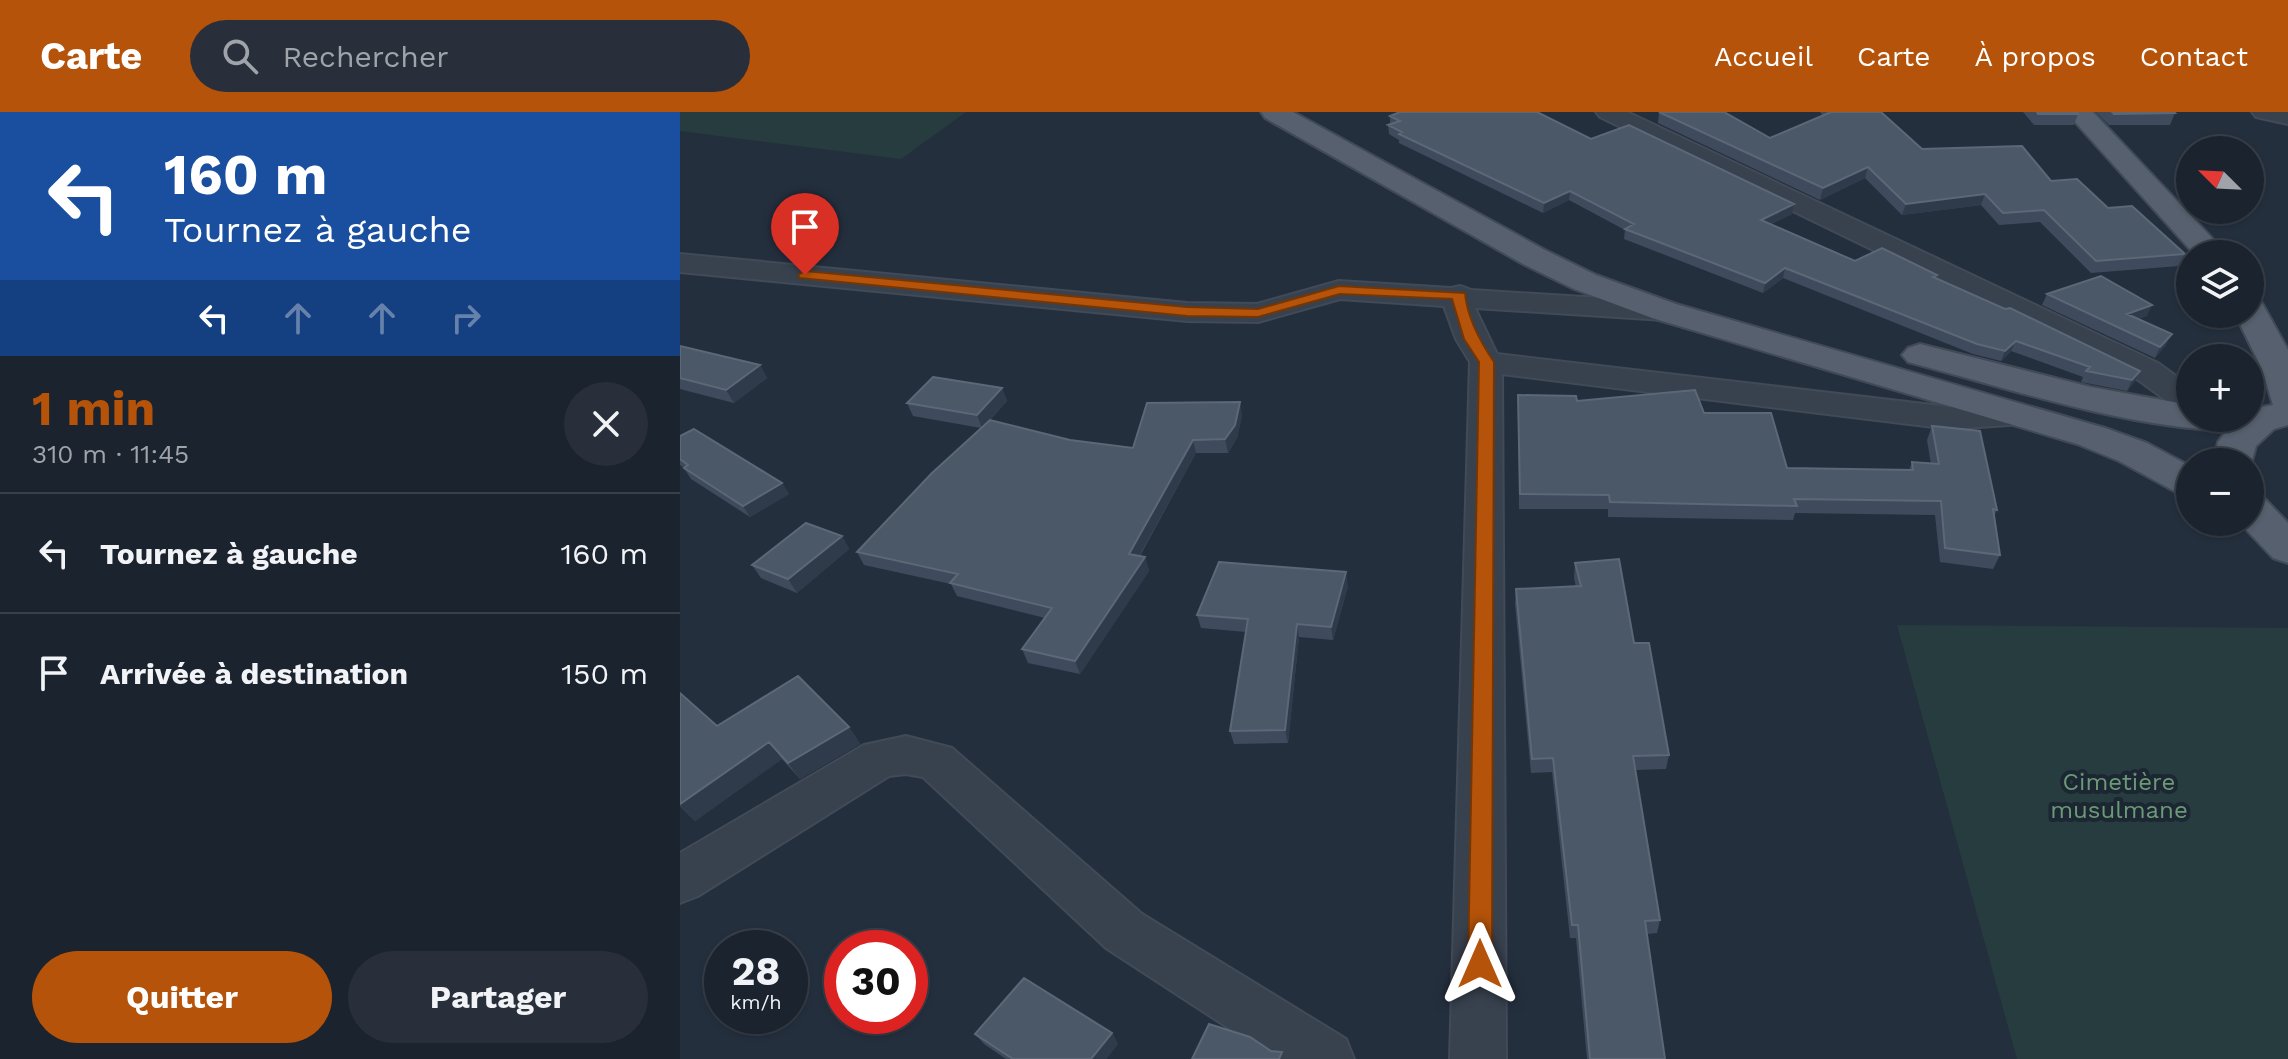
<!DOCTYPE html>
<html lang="fr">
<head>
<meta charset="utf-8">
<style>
  :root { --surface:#1b232e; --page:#282f3a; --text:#f1f3f6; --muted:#a0a4aa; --line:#39404a; --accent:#b45309 }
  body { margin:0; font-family:"Work Sans",sans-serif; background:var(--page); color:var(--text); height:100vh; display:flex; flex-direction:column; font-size:30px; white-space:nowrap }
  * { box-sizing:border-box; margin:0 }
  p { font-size:26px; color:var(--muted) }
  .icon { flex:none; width:44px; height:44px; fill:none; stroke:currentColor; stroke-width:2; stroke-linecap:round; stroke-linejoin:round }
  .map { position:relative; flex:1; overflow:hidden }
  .side { display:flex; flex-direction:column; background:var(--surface); width:680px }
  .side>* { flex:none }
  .top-card { background:#1a4fa0; color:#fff; overflow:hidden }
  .needle { width:52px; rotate:294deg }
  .fabs { position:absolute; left:1496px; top:24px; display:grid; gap:16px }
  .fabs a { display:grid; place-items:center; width:88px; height:88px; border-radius:50%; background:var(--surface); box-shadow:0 2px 6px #0004,0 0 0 2px var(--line); font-size:40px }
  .speed { position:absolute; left:24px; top:818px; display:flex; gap:16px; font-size:40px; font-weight:700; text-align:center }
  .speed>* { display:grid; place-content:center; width:104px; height:104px; border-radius:50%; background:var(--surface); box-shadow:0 2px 6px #0004,0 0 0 2px var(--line); line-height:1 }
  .speed small { font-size:20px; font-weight:400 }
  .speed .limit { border:12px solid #d22; background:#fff; color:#111 }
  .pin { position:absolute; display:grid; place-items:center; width:68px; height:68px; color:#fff; margin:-82px -34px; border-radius:50% 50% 50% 0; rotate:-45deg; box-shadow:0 0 8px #0007 }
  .pin .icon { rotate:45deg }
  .me { position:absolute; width:88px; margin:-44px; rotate:0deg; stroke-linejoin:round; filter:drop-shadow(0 0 6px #0008) }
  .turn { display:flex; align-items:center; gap:28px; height:168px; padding:0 32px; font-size:36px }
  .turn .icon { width:104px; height:104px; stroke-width:2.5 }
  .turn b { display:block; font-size:56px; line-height:68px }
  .lanes { display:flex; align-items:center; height:76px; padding:0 32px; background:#0003; justify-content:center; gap:40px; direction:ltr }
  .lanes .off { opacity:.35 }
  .round { display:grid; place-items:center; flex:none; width:84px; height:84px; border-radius:42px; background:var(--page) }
  .summary { display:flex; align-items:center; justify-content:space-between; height:136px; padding:0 32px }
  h1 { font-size:48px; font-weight:700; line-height:60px; color:var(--accent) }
  .primary-button { display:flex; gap:16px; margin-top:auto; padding:16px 32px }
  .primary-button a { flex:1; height:92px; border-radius:48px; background:var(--accent); color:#fff; font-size:32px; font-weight:700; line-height:92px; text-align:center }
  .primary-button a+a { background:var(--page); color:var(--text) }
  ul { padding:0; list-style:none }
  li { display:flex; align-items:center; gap:24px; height:120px; padding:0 32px; border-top:2px solid var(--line) }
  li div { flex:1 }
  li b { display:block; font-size:30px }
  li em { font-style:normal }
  header { display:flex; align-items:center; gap:48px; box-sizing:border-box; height:112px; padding:0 40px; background:var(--accent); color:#fff }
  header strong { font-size:38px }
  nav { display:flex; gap:44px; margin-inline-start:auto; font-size:28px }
  .search { width:560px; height:72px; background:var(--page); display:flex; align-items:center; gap:20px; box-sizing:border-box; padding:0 28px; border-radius:44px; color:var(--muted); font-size:30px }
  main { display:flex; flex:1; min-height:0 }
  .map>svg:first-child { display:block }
  .green { fill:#263c3f }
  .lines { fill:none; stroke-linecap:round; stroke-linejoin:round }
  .minor-casing { stroke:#414a57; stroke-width:4 }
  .major-casing { stroke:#414a57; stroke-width:4 }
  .minor { fill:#38414e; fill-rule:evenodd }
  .major { fill:#56606e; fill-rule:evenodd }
  .wall { fill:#3f4b5c }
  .shaded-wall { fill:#2f3b4b }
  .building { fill:#4b5868; stroke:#5c6777; stroke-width:2 }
  .route { fill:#b45309; stroke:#753606; stroke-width:2 }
  .labels { text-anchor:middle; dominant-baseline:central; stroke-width:8; stroke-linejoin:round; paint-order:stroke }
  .park-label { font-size:24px; fill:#6b9a76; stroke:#1d2633 }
</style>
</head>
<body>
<header>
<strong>Carte</strong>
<div class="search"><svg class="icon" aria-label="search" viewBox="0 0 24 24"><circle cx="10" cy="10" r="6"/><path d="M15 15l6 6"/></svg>Rechercher</div>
<nav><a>Accueil</a><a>Carte</a><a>À propos</a><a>Contact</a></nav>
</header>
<main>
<section class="side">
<div class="top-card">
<div class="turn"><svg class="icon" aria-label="left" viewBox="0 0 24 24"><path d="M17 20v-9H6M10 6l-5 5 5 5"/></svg><div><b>160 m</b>Tournez à gauche</div></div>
<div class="lanes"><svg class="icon" aria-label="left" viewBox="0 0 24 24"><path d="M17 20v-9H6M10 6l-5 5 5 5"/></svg><svg class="icon off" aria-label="ahead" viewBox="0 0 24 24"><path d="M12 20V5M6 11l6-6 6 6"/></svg><svg class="icon off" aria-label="ahead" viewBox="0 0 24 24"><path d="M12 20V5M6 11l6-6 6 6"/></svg><svg class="icon off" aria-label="right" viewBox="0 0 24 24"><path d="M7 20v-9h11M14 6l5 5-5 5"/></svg></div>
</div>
<div class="summary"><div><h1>1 min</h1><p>310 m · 11:45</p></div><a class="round"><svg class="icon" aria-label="close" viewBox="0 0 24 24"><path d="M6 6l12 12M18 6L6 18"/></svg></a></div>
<ul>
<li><svg class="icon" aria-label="left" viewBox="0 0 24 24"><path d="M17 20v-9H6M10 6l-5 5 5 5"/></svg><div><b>Tournez à gauche</b></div><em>160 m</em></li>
<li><svg class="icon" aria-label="arrive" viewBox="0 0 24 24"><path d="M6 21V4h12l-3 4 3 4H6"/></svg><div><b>Arrivée à destination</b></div><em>150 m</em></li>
</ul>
<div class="primary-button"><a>Quitter</a><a>Partager</a></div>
</section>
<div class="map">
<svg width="1608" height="947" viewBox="0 0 1608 947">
  <rect width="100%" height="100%" fill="#242f3e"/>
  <path class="green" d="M0,0h286l-65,47 -221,-28z
    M1217,513l391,3v431h-271z"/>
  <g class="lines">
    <defs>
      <path id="minor" d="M916,0h31l531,251 32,23v26l-12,-3 -44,-32 -534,-260z
        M1572,0h36v12l-32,-7z
        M0,142l507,49 70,1 82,-23 112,7 9,-2 11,4 193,12 11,3 4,6 -4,6 -11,3 -189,-12 22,46 453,53 74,-1 12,3 5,7 -5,7 -86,6 -448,-55 4,685h-56l20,-697 -14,-23 -12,-33 -104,-7 -82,23 -71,-1 -507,-49z
        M226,624l46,12 190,166 204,125 8,20h-78l-170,-111 -183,-171 -17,-3 -17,2 -191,120 -18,7v-50l184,-108z"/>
      <path id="major" d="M581,0h32l252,138 51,25 80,29 429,124 42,15 43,23v30l-14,-4 -57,-31 -42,-17 -425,-126 -78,-29 -51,-25 -258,-146z
        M1386,0h27l134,142h-33z
        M1570,188l12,3 26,47v75l-14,4 -18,17 -6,22v-6h-36l4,-20 8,-11c-107,-5 -215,-42 -318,-69l-6,-7 6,-7 12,-4 171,43 99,18v13h60v-9l23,-4 -11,-36 -27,-55h15z
        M1570,383l15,4 23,24v40l-15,-5 -34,-36h11z"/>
    </defs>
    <use href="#minor" class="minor-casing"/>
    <use href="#major" class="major-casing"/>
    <use href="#minor" class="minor"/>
    <use href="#major" class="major"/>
  </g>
  <path class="wall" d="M979,0l111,26 53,-22 -3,-4h61l41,37 129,32 57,27 77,46 -6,12 -88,7 -51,-51 -41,3 -18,-20 -79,10 -37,-37 -45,22 -162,-77z
    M1343,0h54l1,2 -4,11h-40z
    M1416,0h78l1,1 -5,12h-61z
    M710,4l201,23 203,65 -2,10 -21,10 84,37 82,14 -1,3 204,93 -5,10 -8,10 -46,-9 2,-5 -72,-26 -10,10 -28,-7 -190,-76 -20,15 -139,-54 1,-9 -56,-30 -26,13 -144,-70v-3l-10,-6 -1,-9 2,-1z
    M1367,182l100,22 -9,3 28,26 -11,13 -113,-53z
    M0,234l80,19 7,13 -33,25 -54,-14z
    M322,276l5,13 -17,19 80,20 63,8 109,-33 -5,23 -9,15h-32l-56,103 5,1 4,14 -69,103 -52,-11 -6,-14 23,-31 -88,-22 -6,-12 -87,-19 -7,-13 124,-124 -68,-12 -6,-13z
    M838,283l186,18 83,55 122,2 3,-8 19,2 -4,-24 5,-14 65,84 -3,6 6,39 -7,14 -53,-7 -5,-47 -140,-2 -2,7 -185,-3v-8h-89z
    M0,324l102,47 7,11 -39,23 -59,-38 -7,-11 -4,-3z
    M162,424l7,13 -52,44 -36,-15 -9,-13z
    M895,451l59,80 35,112 -3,14 -31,1 25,150 -3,13 -10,1 18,125h-78l-11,-121h-6l-18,-166 -21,1 -16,-169 1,-15 60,-2 -2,-9z
    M668,474l-15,54 -34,-3 -11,106 -54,1 -4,-13 16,-99 -45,-4 -4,-13z
    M0,581l37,33 132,1 11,17 -60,35 -18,-20 -87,62 -15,-15z
    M432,921l6,11 -12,15h-100l-22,-15 -9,-10z"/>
  <path class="shaded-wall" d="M1188,55l-3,11 -45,22 3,-12z
    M890,79l-1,9 -26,13 1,-10z
    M1305,82l-4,11 -79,10 4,-11z
    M1114,92l-2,10 -33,15 2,-9z
    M1105,156l-2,10 -20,15 2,-10z
    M1472,193l-5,11 -25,9 5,-11z
    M1492,222l-6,11 -11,13 5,-11z
    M1336,229l-5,10 -10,10 4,-10z
    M80,253l7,13 -33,25 -8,-13z
    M1460,259l-5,10 -8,10 5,-11z
    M322,276l5,13 -25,27 -5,-13z
    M560,290l2,13 -5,23 -9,15 -3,-14z
    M513,328l3,13 -63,114 -4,-13z
    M102,371l7,11 -39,23 -7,-11z
    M162,424l7,13 -52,44 -9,-14z
    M465,445l4,14 -69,103 -5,-13z
    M666,460l2,14 -15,54 -2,-13z
    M617,512l2,13 -11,106 -3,-13z
    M169,615l11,17 -60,35 -12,-16z
    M89,630l13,17 -87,62 -15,-16z
    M432,921l6,11 -12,15h-15z"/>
  <path class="building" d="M720,0h137l54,27 38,-14 165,79 -33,16 94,41 27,-13 55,27 -4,2 72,32 5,-1 130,63 -8,9 -46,-9 4,-4 -74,-26 -11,10 -28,-7 -192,-76 -20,15 -140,-54 9,-5 -64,-33 -26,12 -145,-69 3,-2 -14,-7 12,-4 -10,-5z
    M979,0h65l46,26 61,-26h50l41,37 100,-3 29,35 26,-2 31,29 24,-2 53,48 -89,7 -52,-51 -41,3 -18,-19 -79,10 -38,-37 -45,21z
    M1357,0h40l1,2h-40z
    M1432,0h62l1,1 -61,1z
    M1421,164l51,29 -25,9 45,20 -12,13 -113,-53z
    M0,234l80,19 -34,25 -46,-12z
    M253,265l69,11 -25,27 -70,-12z
    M1015,278l9,23h67l16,55 126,2 -1,-8 27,2 -7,-38 48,5 17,79 -4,-1 7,46 -55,-7 -4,-47 -147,-2 3,7 -187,-4 -1,-7 -89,-1 -2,-99 58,1 1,5z
    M560,290l-5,23 -10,14 -32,1 -64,114 16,3 -70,104 -53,-12 30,-41 -102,-25 8,-9 -101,-22 75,-79 58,-53 80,20 63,8 14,-45z
    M14,317l88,54 -39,23 -59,-38 4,-3 -8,-6v-23z
    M126,411l36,13 -54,43 -36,-14z
    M939,447l15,84h15l20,112 -36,1 27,164 -15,1 20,138h-75l-12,-134h-6l-19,-167 -21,1 -16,-170 65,-3 -6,-23z
    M539,450l127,10 -15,55 -34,-3 -12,106 -55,1 18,-112 -51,-4z
    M118,564l51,51 -61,36 -19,-21 -89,62v-111l37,33z
    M344,866l88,55 -21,26h-78l-38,-25z
    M529,912l41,13 21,14 11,1 -3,7h-87z"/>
  <path class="route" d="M125,159l382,36 71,2 81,-23 126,7c2,23 14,47 29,69l-2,602 -4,8 -8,3 -9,-3 -3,-8 11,-602 -15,-23 -12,-40 -112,-5 -82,23 -71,-1 -387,-38 -2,-3z"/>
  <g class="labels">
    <g class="park-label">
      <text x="1439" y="670">Cimetière<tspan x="1439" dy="28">musulmane</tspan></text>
    </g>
  </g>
</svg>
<div class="fabs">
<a><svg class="needle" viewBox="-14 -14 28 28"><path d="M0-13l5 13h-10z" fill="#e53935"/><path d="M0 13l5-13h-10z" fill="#a0a4aa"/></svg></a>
<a><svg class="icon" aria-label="layers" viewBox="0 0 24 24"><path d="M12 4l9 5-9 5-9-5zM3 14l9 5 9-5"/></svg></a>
<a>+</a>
<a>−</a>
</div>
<div class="speed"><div>28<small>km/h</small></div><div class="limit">30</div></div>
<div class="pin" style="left:125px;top:163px;background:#d93025"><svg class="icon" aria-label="arrive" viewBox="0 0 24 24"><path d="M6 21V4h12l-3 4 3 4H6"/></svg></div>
<svg class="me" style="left:800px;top:852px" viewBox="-20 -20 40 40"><path d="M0-17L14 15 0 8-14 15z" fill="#b45309" stroke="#fff" stroke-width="4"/></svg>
</div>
</main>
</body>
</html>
